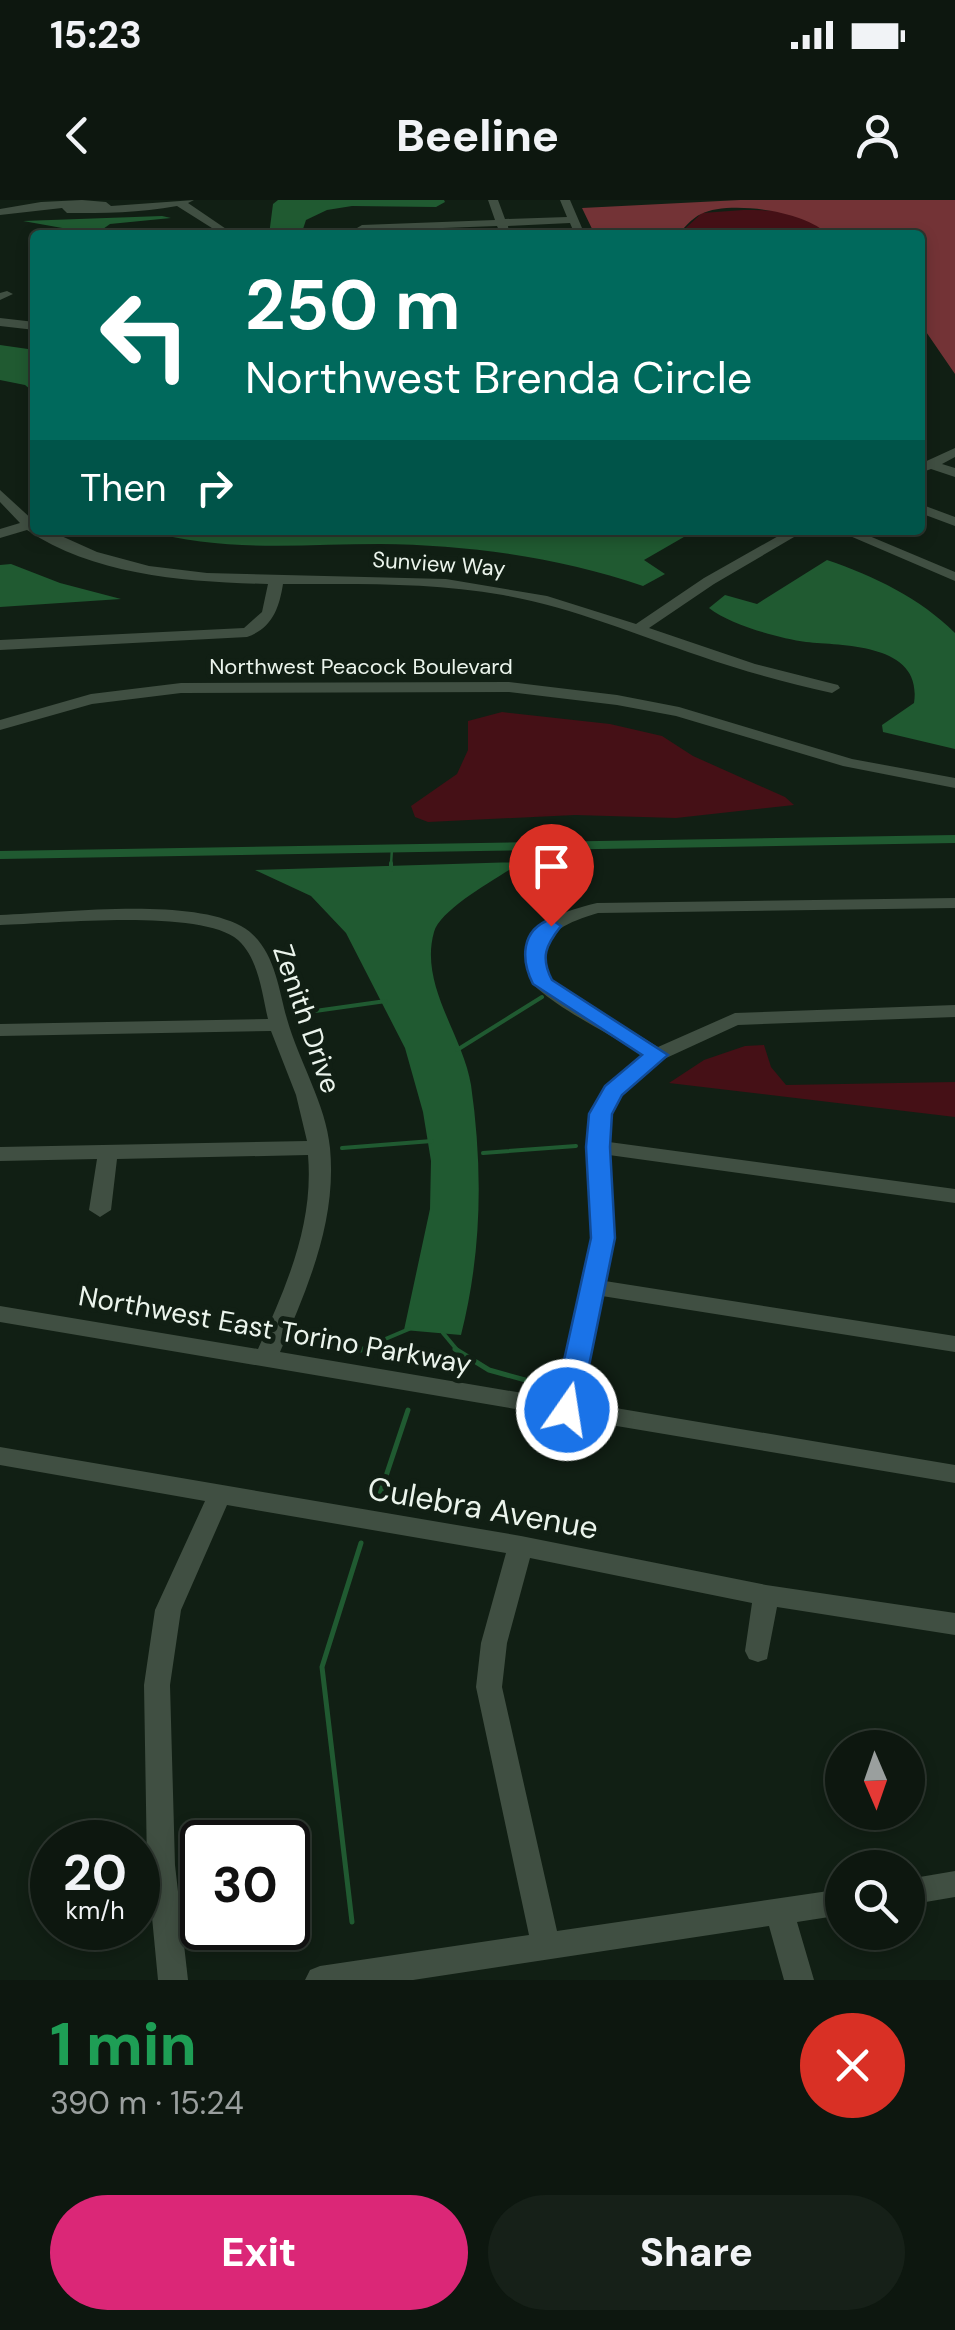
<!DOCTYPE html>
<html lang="en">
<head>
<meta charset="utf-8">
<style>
  :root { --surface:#0d170f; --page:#162018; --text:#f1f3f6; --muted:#9a9f9e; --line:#2d362f; --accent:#db2777 }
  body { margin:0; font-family:"DM Sans",sans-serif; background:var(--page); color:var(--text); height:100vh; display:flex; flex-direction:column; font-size:38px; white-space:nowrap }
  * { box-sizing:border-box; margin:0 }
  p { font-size:32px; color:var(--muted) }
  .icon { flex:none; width:55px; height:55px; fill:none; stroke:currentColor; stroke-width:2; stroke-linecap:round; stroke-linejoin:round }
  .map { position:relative; height:1780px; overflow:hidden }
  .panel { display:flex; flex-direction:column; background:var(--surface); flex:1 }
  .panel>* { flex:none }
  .top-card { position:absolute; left:30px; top:30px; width:895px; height:305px; border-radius:10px; box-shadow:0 5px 15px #0003,0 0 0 2px var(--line); background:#00695c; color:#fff; overflow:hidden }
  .needle { width:65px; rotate:178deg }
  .tools { position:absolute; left:825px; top:1530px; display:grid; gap:20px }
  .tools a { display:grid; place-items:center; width:100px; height:100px; border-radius:50%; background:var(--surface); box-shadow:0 5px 15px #0003,0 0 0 2px var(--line); font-size:50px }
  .speed { position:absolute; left:30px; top:1620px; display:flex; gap:20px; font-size:50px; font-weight:700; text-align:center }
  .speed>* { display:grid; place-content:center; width:130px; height:130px; border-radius:50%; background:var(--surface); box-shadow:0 5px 15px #0003,0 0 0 2px var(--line); line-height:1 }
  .speed small { font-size:25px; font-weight:400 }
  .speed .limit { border:5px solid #111; border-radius:15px; background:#fff; color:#111 }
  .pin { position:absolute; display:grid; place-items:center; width:85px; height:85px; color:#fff; margin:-102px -42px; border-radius:50% 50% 50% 0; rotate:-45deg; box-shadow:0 0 10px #0007 }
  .pin .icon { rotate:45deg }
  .me { position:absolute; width:110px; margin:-55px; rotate:13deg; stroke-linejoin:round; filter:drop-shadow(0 0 8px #0008) }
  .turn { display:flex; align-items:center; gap:35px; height:210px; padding:0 50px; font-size:45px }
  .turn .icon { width:130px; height:130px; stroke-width:2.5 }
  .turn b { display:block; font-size:70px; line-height:85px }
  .then { display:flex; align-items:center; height:95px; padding:0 50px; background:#0003; gap:20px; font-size:38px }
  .round { display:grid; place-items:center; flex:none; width:105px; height:105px; border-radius:52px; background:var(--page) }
  .overview { display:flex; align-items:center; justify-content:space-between; height:170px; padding:0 50px }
  h1 { font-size:60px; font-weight:800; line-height:75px; color:#1e9e55 }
  .action { display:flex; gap:20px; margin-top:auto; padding:20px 50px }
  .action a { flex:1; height:115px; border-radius:60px; background:var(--accent); color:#fff; font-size:40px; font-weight:800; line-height:115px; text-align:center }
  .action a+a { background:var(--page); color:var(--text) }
  .status { display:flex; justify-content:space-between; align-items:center; height:70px; padding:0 50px; background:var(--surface); direction:ltr }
  .status svg { height:28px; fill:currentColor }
  header { display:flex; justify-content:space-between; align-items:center; height:130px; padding:0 50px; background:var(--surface); font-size:45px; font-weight:800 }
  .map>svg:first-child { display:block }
  .green { fill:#451016 }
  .forest { fill:#733336 }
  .water { fill:#205a31 }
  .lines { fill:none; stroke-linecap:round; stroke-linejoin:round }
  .stream-far2 { stroke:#205a31; stroke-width:2.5 }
  .stream-far1 { stroke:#205a31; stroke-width:4 }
  .stream { stroke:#205a31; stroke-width:5 }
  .canal { fill:#205a31; fill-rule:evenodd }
  .minor { fill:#404f42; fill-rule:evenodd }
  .route { fill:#1a73e8; stroke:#114b97; stroke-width:2.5 }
  .labels { text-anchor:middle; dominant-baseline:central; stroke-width:10; stroke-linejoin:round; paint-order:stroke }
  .far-street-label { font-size:22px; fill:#ebf4ec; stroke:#111f14 }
  .street-label { font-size:28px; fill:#ebf4ec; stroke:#111f14 }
  .near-street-label { font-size:32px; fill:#ebf4ec; stroke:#111f14 }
</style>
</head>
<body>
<div class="status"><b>15:23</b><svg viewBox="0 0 49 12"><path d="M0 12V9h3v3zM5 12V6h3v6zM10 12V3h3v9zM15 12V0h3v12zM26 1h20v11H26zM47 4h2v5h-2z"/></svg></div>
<header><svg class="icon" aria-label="back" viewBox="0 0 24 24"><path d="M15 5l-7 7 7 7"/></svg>Beeline<svg class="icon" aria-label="person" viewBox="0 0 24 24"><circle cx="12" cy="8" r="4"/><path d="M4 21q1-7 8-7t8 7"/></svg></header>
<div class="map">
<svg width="955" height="1780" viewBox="0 0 955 1780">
  <rect width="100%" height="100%" fill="#111f14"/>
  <path class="green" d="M743,10c31,0 63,0 85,25h-150l24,-22z
    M502,512l108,12 52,12 31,20 92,41 9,8 -118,13 -101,-3 -147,7 -13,-5 -4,-11 46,-32 11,-24v-29z
    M745,846l19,-1 7,22 15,18 169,-3v35l-286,-34 35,-23z"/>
  <path class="forest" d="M740,0h215v174l-35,-51v-88h-92c-21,-24 -99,-35 -127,-21 -9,4 -18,15 -23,21h-83l-13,-27z"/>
  <path class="water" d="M278,0h166l1,2 -9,5 -84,-1 -25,4 -21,10 -3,9 4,6h-38l4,-31z
    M162,16l9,2 -61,6 -14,10 -73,-13z
    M0,145l35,5v43l-10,-8 -25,-5z
    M145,330h551l-52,30 21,14 -22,12c-85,-29 -174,-41 -263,-42 -79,0 -157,9 -235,-14z
    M827,360c47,16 93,38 128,73v116l-72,-17 -1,-7 32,-22c9,-60 -70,-57 -108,-61 -28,-4 -75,-17 -97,-34l16,-13 32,9z
    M11,364l49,19 61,16 -121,8v-42z
    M522,662c-21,14 -81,46 -88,70 -15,53 29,103 37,153 12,84 11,167 -10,250l-57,-5 26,-121 1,-48 -8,-49 -18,-64 -59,-115 -35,-37 -56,-26z"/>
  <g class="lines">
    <path class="stream-far2" d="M391,665l1,-17"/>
    <path class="stream-far1" d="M391,670v-7
      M301,813l85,-12
      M457,850l85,-53
      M342,948l90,-7
      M483,953l93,-7
      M443,1133l15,18
      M320,1149l13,2
      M357,1151l52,-22"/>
    <path class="stream" d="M320,1149l26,3 22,-3
      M455,1149l34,21 58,16
      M379,1297l29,-87
      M352,1722l-30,-255 39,-124"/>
    <path class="canal" d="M955,635v8l-955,16v-8z"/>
    <path class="minor" d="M82,0l24,2 5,4 83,-6 -6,3 47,32h-12l-46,-29c-37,7 -73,7 -110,7l-5,-5 -62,7v-6l41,-7z
      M488,0h10l7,19 62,-2 -7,-17h10l15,35h-10l-5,-12 -62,3 1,9h-8l-4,-9 -135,5 -5,-3 5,-3 133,-5z
      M7,91l6,3 -13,6v-7z
      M0,118l35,4v8l-35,-4z
      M955,248v9l-13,7 13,4v9l-24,-8 -11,4v-9z
      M0,290l35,32v8h13l49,22 52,14 58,7 239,6 101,17 89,28 68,-46 85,-48h17l-92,54 -65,44 106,36 83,21 2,3 -8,5c-45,-10 -89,-22 -132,-37 -65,-22 -129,-49 -197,-61 -72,-13 -146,-11 -220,-11 -4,25 -11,44 -36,53l-247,13v-10l244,-12 18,-16 6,-28c-80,-2 -173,-8 -241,-54l-27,8v-9l20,-6 -20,-21z
      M920,304l35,13v9l-35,-13z
      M836,330h19l100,42v9z
      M509,482l108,13 62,12 173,52 103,19v10l-112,-22 -167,-50 -59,-11 -108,-13 -328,1 -89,11 -92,26v-10l91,-26 90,-11z
      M955,698v10l-357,5c-39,12 -64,23 -47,68l107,66 77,-34 220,-8v12l-217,8 -74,34 -43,36 -10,19 -2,28 346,47v14l-346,-48 5,83 -9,43 350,55v16l-353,-56 -22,106 375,63v18l-955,-161v-16l258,43c28,-62 56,-124 50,-194l-191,4 -6,51 -11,7 -11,-7 8,-51 -97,2v-14l307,-6 -11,-46 -25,-64 -271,5v-12l268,-5c-6,-25 -9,-60 -30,-79 -38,-32 -186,-16 -238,-15v-10c63,-2 187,-18 241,11 33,18 37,61 46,93 12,43 39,85 43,129 7,72 -22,139 -50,204l278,47 34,-161 -4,-91 3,-33 15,-28 38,-30c-30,-20 -80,-44 -106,-67 -7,-6 -10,-19 -12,-28 -5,-38 42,-51 71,-58z
      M0,1247l521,89 245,49 189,28v22l-178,-28 -10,52 -9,3 -9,-3 -4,-8 7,-48 -222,-45 -23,85 -5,44 55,244 285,-42v26l-45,7 17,58h-30l-15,-54 -356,54h-108l5,-10 10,-4 209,-31 -53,-248 5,-44 25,-90 -279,-48 -46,105 -11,75 5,180 13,115h-30l-11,-115 -3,-180 11,-75 50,-109 -205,-36z
      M955,1671v26l-47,8v-26z"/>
  </g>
  <path class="route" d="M551,719l10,7c-15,19 -21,31 -9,54l116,75 -46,40 -10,19 -2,33 5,91 -35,172 -4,7h-19l-4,-7 38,-172 -5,-91 3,-33 16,-28 37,-31 -109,-71c-12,-24 -13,-54 18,-65z"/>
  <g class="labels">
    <g class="far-street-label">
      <text transform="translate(439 364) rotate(4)">Sunview Way</text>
      <text x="361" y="466">Northwest Peacock Boulevard</text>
    </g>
    <g class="street-label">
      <text transform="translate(307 819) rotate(71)">Zenith Drive</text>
      <text transform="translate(275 1130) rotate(10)">Northwest East Torino Parkway</text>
    </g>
    <g class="near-street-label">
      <text transform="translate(483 1308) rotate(10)">Culebra Avenue</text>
    </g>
  </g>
</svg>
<div class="tools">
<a><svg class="needle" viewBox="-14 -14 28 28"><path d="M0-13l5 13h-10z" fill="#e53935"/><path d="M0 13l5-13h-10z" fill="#9a9f9e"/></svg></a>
<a><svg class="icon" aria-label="search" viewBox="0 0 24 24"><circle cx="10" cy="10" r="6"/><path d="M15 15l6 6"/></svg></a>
</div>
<div class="speed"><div>20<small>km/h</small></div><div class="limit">30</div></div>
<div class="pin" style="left:551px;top:726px;background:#d93025"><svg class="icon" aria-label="arrive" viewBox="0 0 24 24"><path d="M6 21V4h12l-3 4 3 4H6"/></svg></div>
<svg class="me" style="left:567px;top:1210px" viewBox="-20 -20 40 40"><circle r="17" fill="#1a73e8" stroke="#fff" stroke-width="3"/><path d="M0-11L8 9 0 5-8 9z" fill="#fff"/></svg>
<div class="top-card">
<div class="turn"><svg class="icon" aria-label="left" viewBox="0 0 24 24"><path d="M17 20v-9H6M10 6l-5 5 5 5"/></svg><div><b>250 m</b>Northwest Brenda Circle</div></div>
<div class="then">Then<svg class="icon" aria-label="right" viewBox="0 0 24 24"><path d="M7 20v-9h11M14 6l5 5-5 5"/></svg></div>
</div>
</div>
<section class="panel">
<div class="overview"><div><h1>1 min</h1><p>390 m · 15:24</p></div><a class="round" style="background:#d93025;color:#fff"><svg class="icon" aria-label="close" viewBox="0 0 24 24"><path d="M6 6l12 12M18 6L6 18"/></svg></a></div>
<div class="action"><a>Exit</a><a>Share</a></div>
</section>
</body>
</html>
